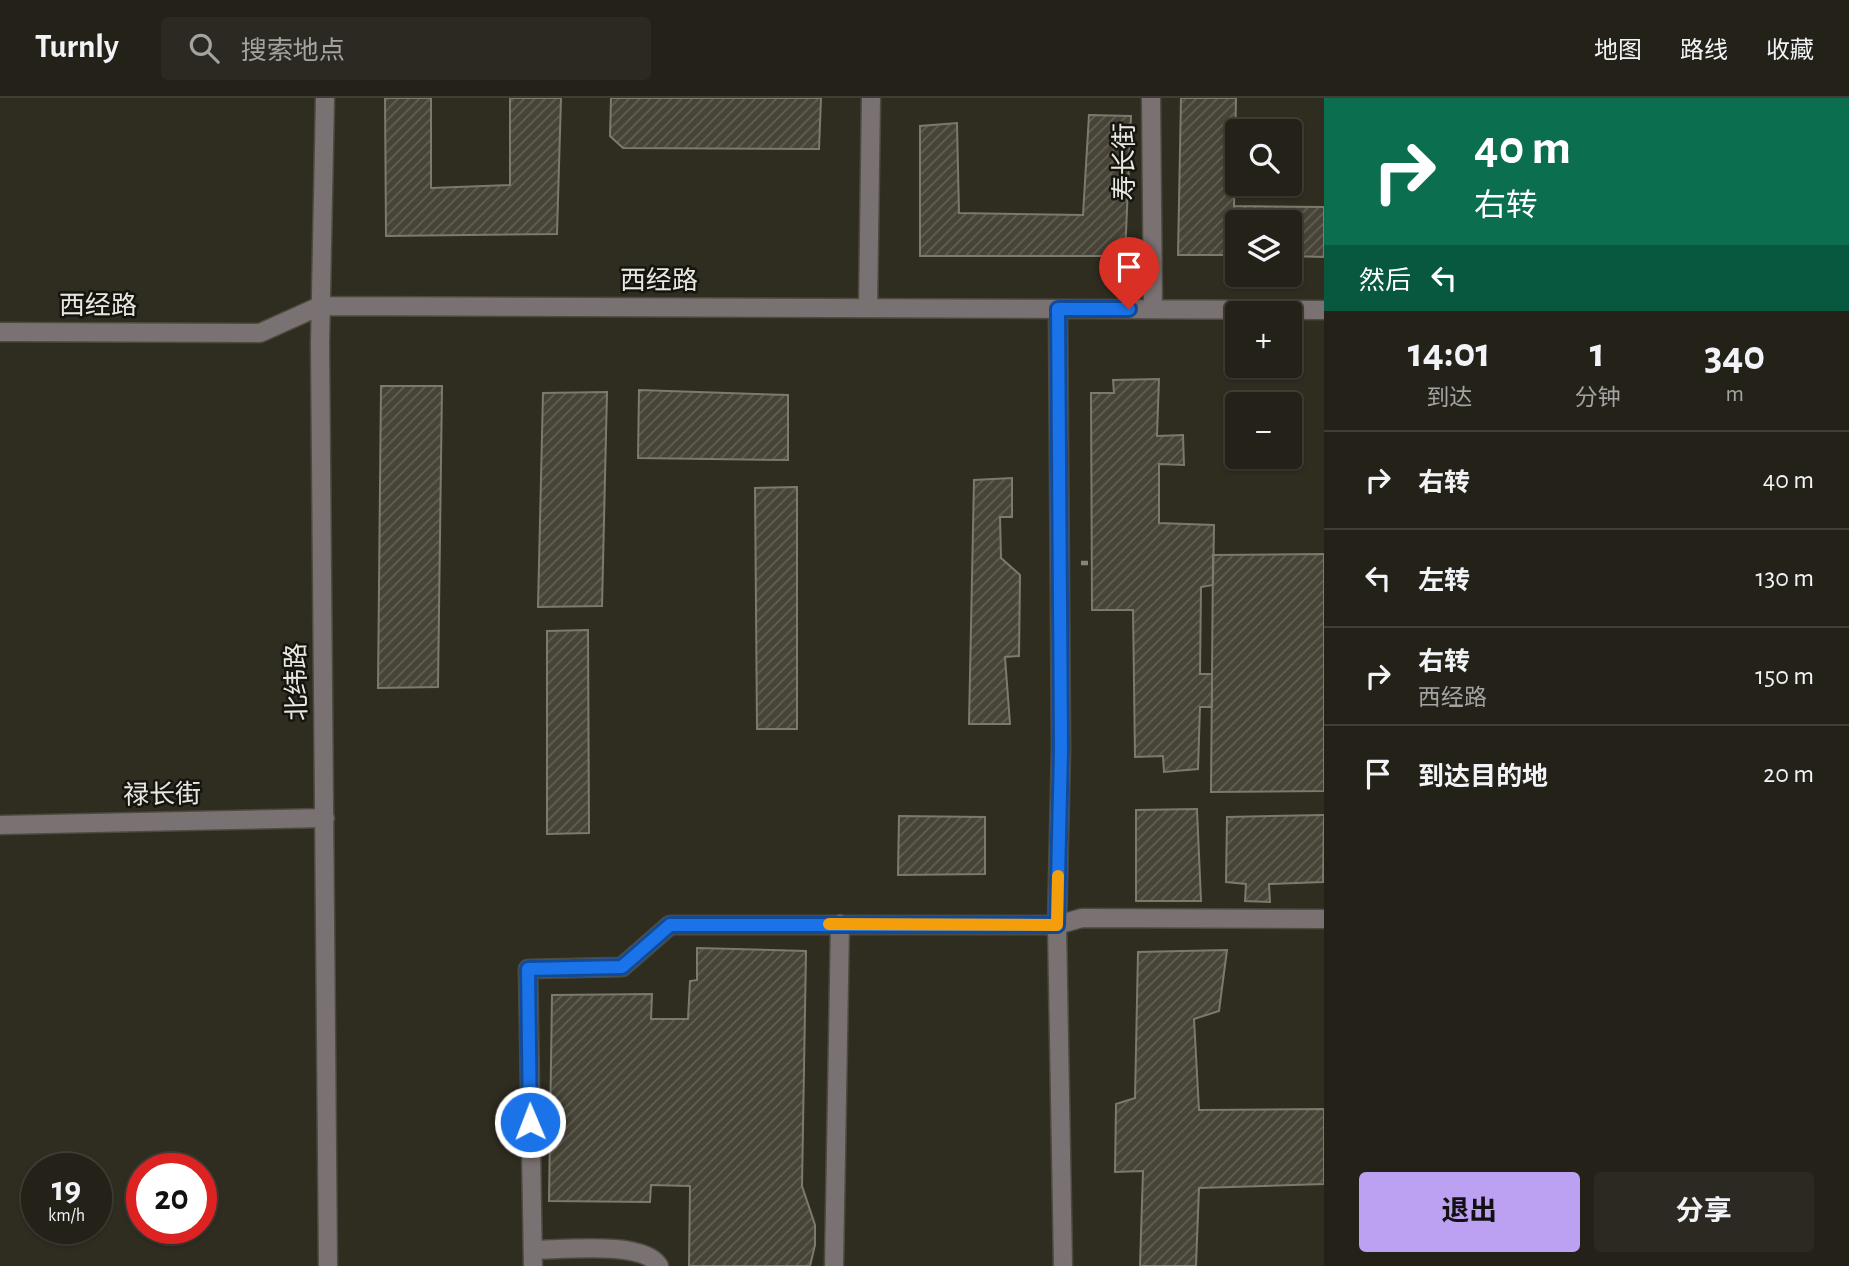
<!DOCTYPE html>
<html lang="zh">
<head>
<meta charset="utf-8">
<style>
  :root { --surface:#232118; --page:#2b2921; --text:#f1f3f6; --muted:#a3a3a2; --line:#403e37; --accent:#bca0f2 }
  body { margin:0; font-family:"Alegreya Sans","Noto Sans SC",sans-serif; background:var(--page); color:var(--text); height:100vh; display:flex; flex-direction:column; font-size:26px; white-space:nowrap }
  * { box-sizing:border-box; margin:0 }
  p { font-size:23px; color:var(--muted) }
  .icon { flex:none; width:38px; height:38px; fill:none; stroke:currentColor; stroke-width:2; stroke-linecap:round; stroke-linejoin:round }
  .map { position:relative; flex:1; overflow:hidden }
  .side { display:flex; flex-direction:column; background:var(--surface); width:525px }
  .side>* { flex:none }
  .hud { background:#0b6e4f; color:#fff; overflow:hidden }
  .fabs { position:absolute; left:1225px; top:21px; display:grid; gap:14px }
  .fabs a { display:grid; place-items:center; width:77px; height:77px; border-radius:7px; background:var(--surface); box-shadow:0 2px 5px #0004,0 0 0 2px var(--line); font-size:35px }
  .speed { position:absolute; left:21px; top:1055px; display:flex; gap:14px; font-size:35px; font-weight:700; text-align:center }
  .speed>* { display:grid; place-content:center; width:91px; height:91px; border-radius:50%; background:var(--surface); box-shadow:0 2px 5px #0004,0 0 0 2px var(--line); line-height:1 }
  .speed small { font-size:18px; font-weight:400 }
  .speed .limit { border:10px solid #d22; background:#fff; color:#111 }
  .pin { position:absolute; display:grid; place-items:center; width:60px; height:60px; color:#fff; margin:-72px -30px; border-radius:50% 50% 50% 0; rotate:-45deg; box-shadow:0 0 7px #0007 }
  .pin .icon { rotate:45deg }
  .me { position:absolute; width:77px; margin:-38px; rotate:359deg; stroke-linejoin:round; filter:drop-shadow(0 0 5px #0008) }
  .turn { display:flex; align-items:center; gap:24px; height:147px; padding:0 35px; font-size:32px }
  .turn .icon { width:91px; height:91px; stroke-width:2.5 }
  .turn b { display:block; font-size:49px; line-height:60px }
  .then { display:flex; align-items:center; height:66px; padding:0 35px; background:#0003; gap:14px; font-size:26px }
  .eta { display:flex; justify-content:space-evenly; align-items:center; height:119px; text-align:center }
  .eta b { font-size:42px; font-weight:700; line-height:49px }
  .cta { display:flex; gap:14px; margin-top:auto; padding:14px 35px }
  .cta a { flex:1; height:80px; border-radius:7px; background:var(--accent); color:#111; font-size:28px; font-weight:700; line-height:80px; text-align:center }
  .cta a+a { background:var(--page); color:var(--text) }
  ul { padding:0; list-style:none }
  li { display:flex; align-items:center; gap:21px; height:98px; padding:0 35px; border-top:2px solid var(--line) }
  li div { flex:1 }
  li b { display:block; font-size:26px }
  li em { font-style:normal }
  header { display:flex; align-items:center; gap:42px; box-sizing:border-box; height:98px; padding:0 35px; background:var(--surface); border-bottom:2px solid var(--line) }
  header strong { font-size:33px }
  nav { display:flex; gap:38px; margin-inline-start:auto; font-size:24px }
  .search { width:490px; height:63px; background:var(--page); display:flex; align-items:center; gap:18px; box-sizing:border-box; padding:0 24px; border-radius:7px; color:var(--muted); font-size:26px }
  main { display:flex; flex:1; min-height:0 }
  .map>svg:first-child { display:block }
  .building { fill:url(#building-hatch); stroke:#7d7a6c; stroke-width:2 }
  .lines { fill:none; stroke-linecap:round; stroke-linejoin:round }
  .minor-casing { stroke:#4d4a3f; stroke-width:21 }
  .path { stroke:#87857b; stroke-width:4.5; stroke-dasharray:7 3.5; stroke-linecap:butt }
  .minor { stroke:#797172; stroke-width:18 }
  .route-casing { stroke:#114b97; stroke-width:18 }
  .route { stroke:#1a73e8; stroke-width:12 }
  .slow { stroke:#f59e0b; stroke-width:12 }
  .labels { text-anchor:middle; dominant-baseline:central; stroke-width:5; stroke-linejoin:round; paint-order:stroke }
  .street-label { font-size:26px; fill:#e9e8e0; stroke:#15140f }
</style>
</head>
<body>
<header>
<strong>Turnly</strong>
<div class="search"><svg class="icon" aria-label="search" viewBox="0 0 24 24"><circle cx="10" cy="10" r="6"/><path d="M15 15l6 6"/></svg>搜索地点</div>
<nav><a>地图</a><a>路线</a><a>收藏</a></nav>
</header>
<main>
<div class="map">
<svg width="1324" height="1168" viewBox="0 0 1324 1168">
  <defs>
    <pattern id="building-hatch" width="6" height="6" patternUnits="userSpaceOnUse" patternTransform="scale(1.75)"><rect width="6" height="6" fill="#474437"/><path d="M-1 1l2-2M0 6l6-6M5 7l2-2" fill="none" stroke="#625f54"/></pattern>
  </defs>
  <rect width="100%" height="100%" fill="#2f2c20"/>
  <path class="building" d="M385,0h46v90l79,-3v-87h51l-4,136 -171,2z
    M611,0h210l-2,51 -196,-1 -13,-12z
    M1181,0h55l-2,108 90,1v50l-34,-1v-34h-53v33h-59z
    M1089,17l42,1 -6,140h-205v-130l37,-3 2,90 124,2z
    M1159,281l-2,57 26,-1 1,30 -25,-1v59l55,2 -1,60 -12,2 -1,87h12v33h-12l-2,62 -34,3 -1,-16 -28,1 -2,-147h-41l-1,-217h23l-1,-13z
    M381,288h61l-4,301 -60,1z
    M639,292l149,5v65l-150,-2z
    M607,294l-5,214 -64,1 5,-214z
    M1012,380v39h-12l1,41 19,17 -1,81 -14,1 5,67h-41l5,-244z
    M797,389v242h-40l-2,-241z
    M1324,456v237l-113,1 2,-237z
    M588,532l1,203 -42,1v-203z
    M1197,711l4,92h-65v-91z
    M1324,717l-1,67 -54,2 1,18 -25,-1 1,-17 -20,-2 1,-65z
    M899,718l86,1v57l-87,1z
    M697,850l109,3 -4,235 13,39v20l-5,21h-121l1,-80 -39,-1 -1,17 -101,-1 3,-206 100,-1 -1,25h37l2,-38 7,-1z
    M1227,852l-8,61 -25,8 5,91 125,-1v75l-125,4 -3,78h-56l3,-95 -28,1 1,-68 19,-6 3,-146z"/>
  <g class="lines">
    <defs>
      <path id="minor" d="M325,0l-5,246 8,922
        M1151,0l2,211
        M868,210l3,-210
        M1058,211l3,440 -4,176 6,341
        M0,234l260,1 60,-27 1004,4
        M0,727l325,-7
        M533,1152c28,0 111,-10 126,16
        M533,1168l-5,-297 94,-2 48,-42h387l25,-7 242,1
        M834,1168l6,-342"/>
    </defs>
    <use href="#minor" class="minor-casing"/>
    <path class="path" d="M1081,465h11"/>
    <use href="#minor" class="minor"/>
  </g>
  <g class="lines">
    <defs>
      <path id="route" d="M530,1024l-2,-153 94,-2 48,-42h387l4,-176 -3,-440h71"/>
    </defs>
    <use href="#route" class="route-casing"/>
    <use href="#route" class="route"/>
    <path class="slow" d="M829,826l228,1 1,-49"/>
  </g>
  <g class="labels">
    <g class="street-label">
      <text transform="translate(1125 64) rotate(-90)">寿长街</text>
      <text x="659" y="183">西经路</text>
      <text x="98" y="208">西经路</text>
      <text transform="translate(297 584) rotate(-91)">北纬路</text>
      <text transform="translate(162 697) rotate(-1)">禄长街</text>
    </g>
  </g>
</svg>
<div class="fabs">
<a><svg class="icon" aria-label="search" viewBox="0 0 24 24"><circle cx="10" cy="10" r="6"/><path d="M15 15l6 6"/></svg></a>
<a><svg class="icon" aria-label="layers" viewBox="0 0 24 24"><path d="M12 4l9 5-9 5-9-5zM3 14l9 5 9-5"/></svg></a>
<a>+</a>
<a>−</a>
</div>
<div class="speed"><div>19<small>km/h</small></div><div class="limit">20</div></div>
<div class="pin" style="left:1129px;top:211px;background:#d93025"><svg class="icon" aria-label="arrive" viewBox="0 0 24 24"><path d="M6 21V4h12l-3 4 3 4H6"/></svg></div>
<svg class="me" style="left:530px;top:1024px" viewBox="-20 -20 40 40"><circle r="17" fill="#1a73e8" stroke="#fff" stroke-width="3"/><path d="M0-11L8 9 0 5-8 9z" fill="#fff"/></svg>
</div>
<section class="side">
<div class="hud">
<div class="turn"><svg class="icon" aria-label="right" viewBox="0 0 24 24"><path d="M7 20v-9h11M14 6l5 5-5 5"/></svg><div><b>40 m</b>右转</div></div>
<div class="then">然后<svg class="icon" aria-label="left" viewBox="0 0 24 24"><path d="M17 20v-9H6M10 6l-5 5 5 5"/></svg></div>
</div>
<div class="eta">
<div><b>14:01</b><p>到达</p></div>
<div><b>1</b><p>分钟</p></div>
<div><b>340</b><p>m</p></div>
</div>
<ul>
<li><svg class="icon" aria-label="right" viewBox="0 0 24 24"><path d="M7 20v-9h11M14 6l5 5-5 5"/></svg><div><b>右转</b></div><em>40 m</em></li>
<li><svg class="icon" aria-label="left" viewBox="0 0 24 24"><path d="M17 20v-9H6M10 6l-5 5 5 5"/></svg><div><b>左转</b></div><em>130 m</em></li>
<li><svg class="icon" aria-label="right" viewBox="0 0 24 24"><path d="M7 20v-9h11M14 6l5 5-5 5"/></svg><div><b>右转</b><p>西经路</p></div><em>150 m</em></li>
<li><svg class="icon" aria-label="arrive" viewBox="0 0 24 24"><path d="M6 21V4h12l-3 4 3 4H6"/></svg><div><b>到达目的地</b></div><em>20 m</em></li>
</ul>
<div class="cta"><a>退出</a><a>分享</a></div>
</section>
</main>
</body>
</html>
